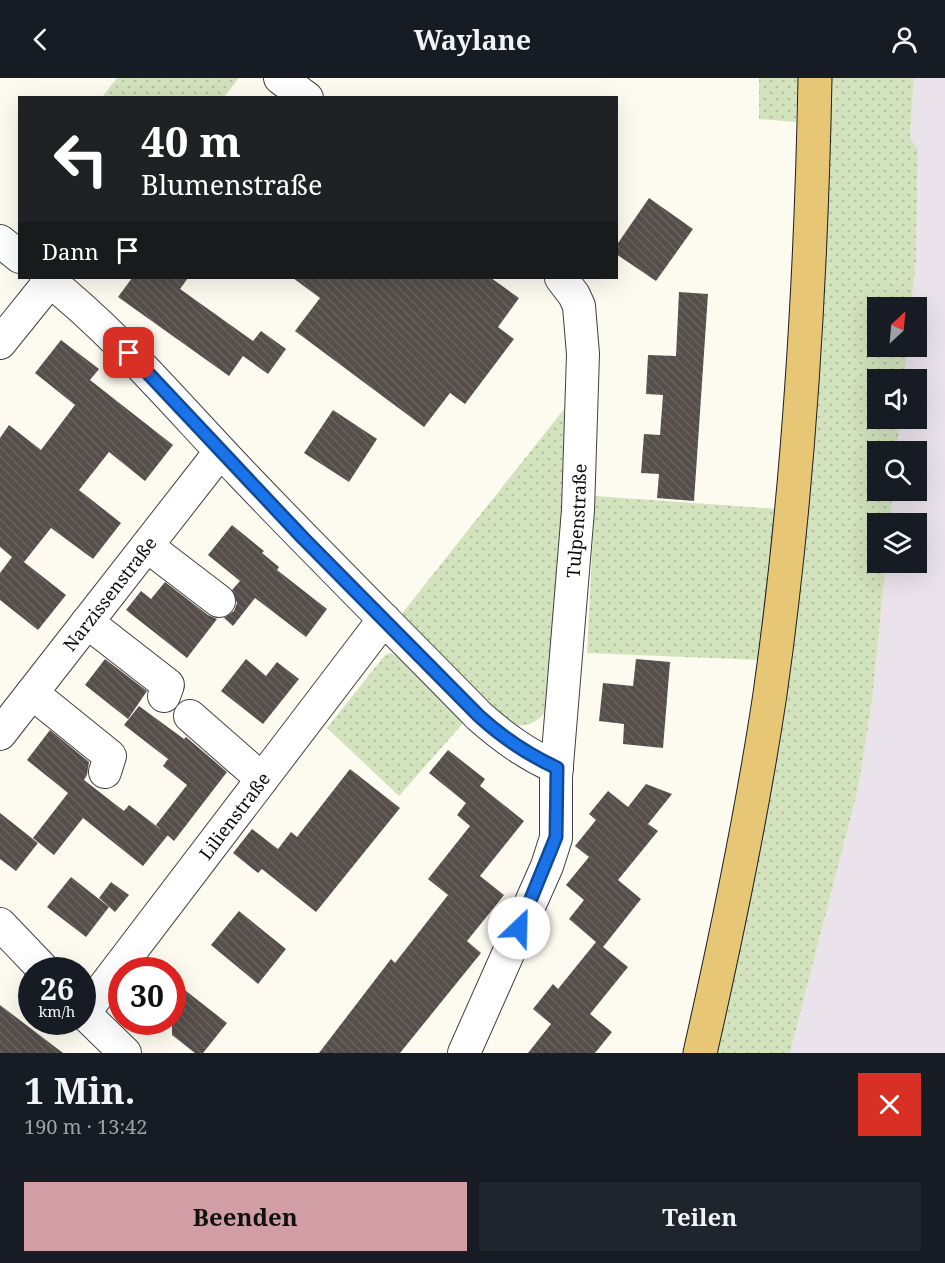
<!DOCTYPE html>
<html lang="de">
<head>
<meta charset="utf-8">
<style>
  :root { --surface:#171b24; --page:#20242c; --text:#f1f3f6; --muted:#9ea1a6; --accent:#d29ea5 }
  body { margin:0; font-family:"Noto Serif",serif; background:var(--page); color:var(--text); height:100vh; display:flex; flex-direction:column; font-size:22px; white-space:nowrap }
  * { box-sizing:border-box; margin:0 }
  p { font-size:20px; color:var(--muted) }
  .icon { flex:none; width:33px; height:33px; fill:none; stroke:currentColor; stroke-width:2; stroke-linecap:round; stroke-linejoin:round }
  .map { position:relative; height:975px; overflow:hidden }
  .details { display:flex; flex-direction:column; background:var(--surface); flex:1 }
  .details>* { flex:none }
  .guide { position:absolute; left:18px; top:18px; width:600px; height:183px; border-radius:0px; box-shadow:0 6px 24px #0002; background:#202124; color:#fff; overflow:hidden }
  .needle { width:39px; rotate:26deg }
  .controls { position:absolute; left:867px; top:219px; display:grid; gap:12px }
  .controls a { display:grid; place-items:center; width:60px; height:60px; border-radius:0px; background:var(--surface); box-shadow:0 6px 24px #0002; font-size:30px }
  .speed { position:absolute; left:18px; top:879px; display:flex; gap:12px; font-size:30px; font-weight:700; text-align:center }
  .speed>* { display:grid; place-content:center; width:78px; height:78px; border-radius:50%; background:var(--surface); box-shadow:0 6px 24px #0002; line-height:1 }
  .speed small { font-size:15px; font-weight:400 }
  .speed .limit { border:9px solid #d22; background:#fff; color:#111 }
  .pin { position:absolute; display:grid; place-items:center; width:51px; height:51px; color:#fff; margin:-26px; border-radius:12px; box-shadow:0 3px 9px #0006 }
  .me { position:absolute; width:66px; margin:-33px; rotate:24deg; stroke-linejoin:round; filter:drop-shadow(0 0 4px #0008) }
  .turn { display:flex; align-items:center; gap:21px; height:126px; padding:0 24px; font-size:27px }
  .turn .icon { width:78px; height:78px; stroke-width:2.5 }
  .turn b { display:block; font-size:42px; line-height:51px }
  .then { display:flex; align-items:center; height:57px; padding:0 24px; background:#0003; gap:12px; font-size:22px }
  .round { display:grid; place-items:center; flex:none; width:63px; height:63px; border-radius:0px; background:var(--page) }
  .head { display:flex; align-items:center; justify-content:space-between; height:102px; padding:0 24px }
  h1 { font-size:36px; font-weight:700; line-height:45px }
  .cta { display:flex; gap:12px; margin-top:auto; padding:12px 24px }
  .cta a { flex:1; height:69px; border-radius:0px; background:var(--accent); color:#111; font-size:24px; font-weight:700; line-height:69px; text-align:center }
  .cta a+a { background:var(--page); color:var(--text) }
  header { display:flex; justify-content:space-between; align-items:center; height:78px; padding:0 24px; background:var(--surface); font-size:27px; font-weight:700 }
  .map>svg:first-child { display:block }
  .industrial { fill:#eae3eb }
  .grass { fill:url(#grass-dots) }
  .building { fill:url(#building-back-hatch) }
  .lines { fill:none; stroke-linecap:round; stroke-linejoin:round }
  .minor-casing { stroke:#404040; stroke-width:34 }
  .major-casing { stroke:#1e1e1e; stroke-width:35 }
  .minor { stroke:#fff; stroke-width:32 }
  .major { stroke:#e7c675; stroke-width:33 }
  .route-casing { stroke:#114b97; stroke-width:15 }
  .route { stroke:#1a73e8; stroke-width:10 }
  .labels { text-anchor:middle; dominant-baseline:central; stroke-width:6; stroke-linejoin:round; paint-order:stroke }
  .street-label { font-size:18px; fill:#0d0d0d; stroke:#fff }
</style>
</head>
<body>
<header><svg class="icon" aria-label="back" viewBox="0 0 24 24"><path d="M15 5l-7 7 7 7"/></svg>Waylane<svg class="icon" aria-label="person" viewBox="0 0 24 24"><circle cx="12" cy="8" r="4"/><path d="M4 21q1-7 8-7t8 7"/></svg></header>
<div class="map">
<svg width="945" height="975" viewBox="0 0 945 975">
  <defs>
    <pattern id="grass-dots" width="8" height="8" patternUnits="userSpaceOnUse" patternTransform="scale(1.5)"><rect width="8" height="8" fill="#d3e3bd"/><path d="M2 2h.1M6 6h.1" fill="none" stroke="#b4c2a1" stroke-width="1.8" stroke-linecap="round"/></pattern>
    <pattern id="building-back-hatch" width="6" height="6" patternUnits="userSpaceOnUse" patternTransform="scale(1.5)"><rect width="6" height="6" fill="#554e4b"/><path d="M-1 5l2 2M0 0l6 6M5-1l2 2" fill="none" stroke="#686360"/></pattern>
  </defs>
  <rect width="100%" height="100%" fill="#fdfaf0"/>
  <path class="industrial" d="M914,0h31v975h-155l68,-264 14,-87 14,-139 30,-1v-38l-26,-1 3,-32 23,-1v-38l-19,-1 3,-32 16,-1v-38l-12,-1 4,-32 8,-1v-38l-5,-1 5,-46 2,-112 -8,-11z"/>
  <path class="grass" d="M117,0h122l-15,19h-122z
    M759,0h39l-2,44 -37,-3z
    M828,0h86l-4,60 8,11 -2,112 -5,46 -33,1v38l30,1 -4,32 -26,1v38l22,1 -3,32 -19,1v38l15,1 -3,32 -12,1v38l8,1 -14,139 -14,87 -68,264h-76z
    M564,331l1,96 -16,203c-13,17 -28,23 -47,12l-102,-104z
    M595,418l183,13 -18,151 -173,-7z
    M391,575l10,6 64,62 -66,75 -72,-68 58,-73z"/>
  <path class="building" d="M649,120l44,31 -37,52 -40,-27v-8z
    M132,200h56l-8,11 73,52 8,-10 25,18 -18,25 -25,-18 -14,20 -111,-79z
    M293,200h198l28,20 -21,29 16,12 -49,65 -15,-11 -26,34 -129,-96 25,-33z
    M679,214l29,2 -14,207 -37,-3 2,-24 -18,-1 3,-39 16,1 3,-40 -17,-1 2,-39 28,1z
    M61,262l38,29 -9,11 83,65 -28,36 -36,-29 -30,38 42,33 -28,36 -42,-31 -27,34 42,33 -28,35 -38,-30v-27l12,-16 -12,-10v-109l9,-13 32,25 34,-45 -40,-32z
    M333,332l44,29 -28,43 -45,-29z
    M232,447l32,26 -2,2 17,14 -2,3 50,39 -21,28 -51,-39 -22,28 -9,-8 10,-7 3,-8 -5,-13 8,-9 -32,-26z
    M165,504l43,33 9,4 -30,39 -61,-48 15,-19 10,8z
    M105,581l42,32 -19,28 -43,-34z
    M246,581l20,17 11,-14 22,17 -36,45 -42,-33z
    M636,581l34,3 -7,86 -40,-4 1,-20 -25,-3 4,-38 30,3z
    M139,628l45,33 2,-2 41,35 -53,69 -18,-16 31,-40 -24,-19 5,-7 -44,-34z
    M50,652l39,32 -2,13 -3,5 40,31 5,-6 39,30 -25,31 -60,-48 -29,37 -21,-17 35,-45 -41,-33z
    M448,672l37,29 -5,7 44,35 -44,55 24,19 -37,46 14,12 -81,100h-81l72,-94 4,4 53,-68 -20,-16 42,-53 -13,-11 9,-12 -37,-30z
    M350,691l50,39 -84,104 -54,-43 -4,4 -25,-20 19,-24 26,20 13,-17 6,5z
    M646,706l26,10 -24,30 10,7 -40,49 23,19 -38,48 25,20 -38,47 22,18 -17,21h-67l23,-29 -18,-15 20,-25 5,5 38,-47 -27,-23 15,-19 -18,-15 23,-28 -14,-11 21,-26 -7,-6 19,-23 20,16z
    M0,735l38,30 -22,28 -16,-12z
    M71,799l38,30 -23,30 -39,-30z
    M111,804l18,13 -14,17 -16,-14z
    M239,833l47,38 -28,35 -47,-39z
    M172,902l55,43 -24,30h-8l-23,-18z
    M0,927l63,48h-63z"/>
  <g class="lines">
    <defs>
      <g id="minor">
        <path d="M280,0l27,20"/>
        <path d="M0,163l20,16"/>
        <path d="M46,200c72,57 131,128 195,195 78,82 159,162 238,243 25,22 47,38 78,52"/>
        <path d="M0,265l50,-62"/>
        <path d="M147,468l72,55"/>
        <path d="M87,544l81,63 -4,11"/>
        <path d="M32,615l78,63 -5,16"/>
        <path d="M190,638l72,63"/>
        <path id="s1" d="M0,656l220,-282"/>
        <path d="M0,846l44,46"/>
        <path d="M82,933l43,42"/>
        <path id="s2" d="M84,935l300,-394"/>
        <path id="s3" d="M464,975l83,-187 9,-28v-61l22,-267 5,-156 -4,-48 -5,-11 -13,-17"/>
      </g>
      <path id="major" d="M700,975c27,-119 52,-239 70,-359 29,-204 41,-410 45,-616"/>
    </defs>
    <use href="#minor" class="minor-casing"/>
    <use href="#major" class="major-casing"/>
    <use href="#minor" class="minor"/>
    <use href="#major" class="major"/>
  </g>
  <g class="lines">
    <defs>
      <path id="route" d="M129,275l174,185 176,178c25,23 48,38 78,52l-1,69 -37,91"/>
    </defs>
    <use href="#route" class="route-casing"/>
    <use href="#route" class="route"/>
  </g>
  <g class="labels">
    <g class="street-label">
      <text stroke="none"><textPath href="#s3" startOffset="552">Tulpenstraße</textPath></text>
      <text stroke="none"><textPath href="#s1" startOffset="178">Narzissenstraße</textPath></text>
      <text stroke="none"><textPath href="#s2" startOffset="248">Lilienstraße</textPath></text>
    </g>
  </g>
</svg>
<div class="controls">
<a><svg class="needle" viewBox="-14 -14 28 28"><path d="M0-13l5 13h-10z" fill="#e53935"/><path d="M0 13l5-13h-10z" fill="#9ea1a6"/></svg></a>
<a><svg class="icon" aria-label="sound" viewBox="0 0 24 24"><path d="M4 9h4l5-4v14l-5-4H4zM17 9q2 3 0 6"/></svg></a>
<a><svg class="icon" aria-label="search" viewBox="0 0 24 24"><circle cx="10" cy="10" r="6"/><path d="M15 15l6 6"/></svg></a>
<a><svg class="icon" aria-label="layers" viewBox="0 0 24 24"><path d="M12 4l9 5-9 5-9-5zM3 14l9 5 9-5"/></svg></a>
</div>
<div class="speed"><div>26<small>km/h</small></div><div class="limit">30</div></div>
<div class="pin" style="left:129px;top:275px;background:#d93025"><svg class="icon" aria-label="arrive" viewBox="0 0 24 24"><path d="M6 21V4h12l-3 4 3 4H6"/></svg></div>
<svg class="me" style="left:519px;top:850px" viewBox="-20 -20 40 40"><circle r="19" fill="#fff"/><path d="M0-13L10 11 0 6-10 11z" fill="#1a73e8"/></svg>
<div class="guide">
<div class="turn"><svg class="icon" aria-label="left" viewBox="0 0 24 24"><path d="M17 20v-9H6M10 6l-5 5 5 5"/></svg><div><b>40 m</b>Blumenstraße</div></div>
<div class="then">Dann<svg class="icon" aria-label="arrive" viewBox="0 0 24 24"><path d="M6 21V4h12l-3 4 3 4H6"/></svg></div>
</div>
</div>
<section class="details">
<div class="head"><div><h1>1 Min.</h1><p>190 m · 13:42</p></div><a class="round" style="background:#d93025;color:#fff"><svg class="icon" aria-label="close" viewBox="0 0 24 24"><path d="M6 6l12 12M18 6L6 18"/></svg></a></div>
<div class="cta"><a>Beenden</a><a>Teilen</a></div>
</section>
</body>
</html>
